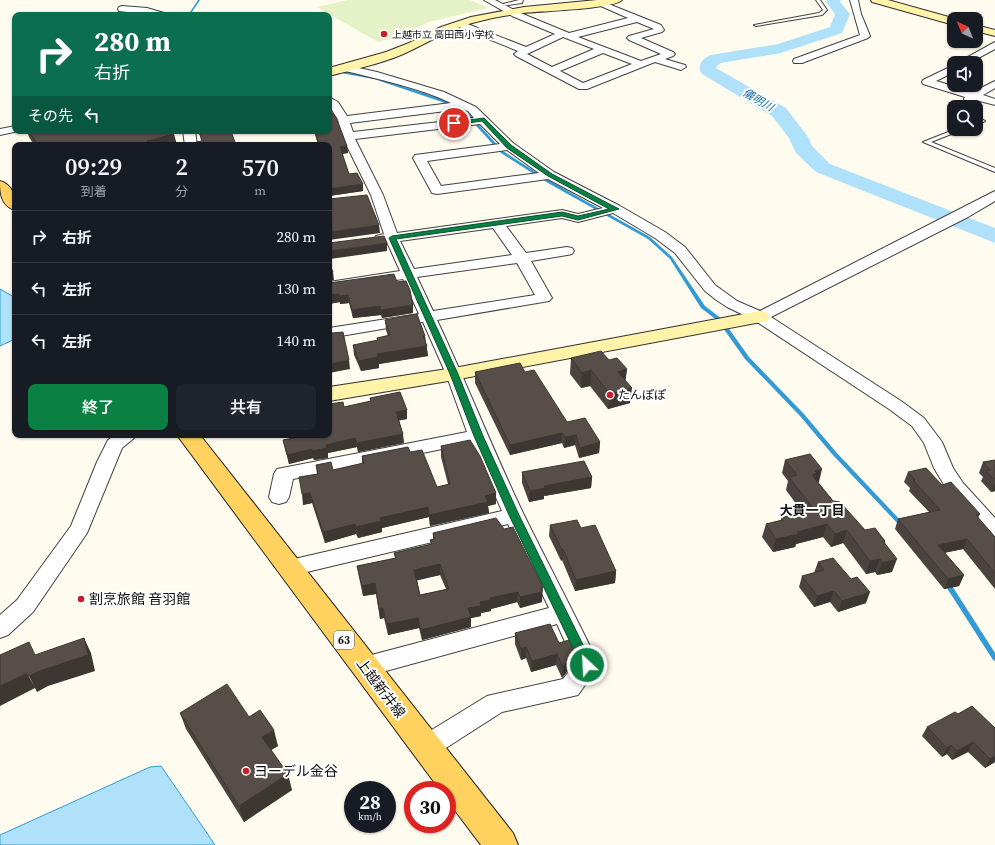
<!DOCTYPE html>
<html lang="ja">
<head>
<meta charset="utf-8">
<style>
  :root { --surface:#171b24; --page:#20242c; --text:#f1f3f6; --muted:#9ea1a6; --line:#363941; --accent:#0b8043 }
  body { margin:0; font-family:"Source Serif 4","Noto Sans JP",serif; background:var(--page); color:var(--text); height:100vh; display:flex; flex-direction:column; font-size:15px; white-space:nowrap }
  * { box-sizing:border-box; margin:0 }
  p { font-size:13px; color:var(--muted) }
  .icon { flex:none; width:22px; height:22px; fill:none; stroke:currentColor; stroke-width:2; stroke-linecap:round; stroke-linejoin:round }
  .map { position:relative; flex:1; overflow:hidden }
  .side { position:absolute; left:12px; top:142px; width:320px; height:296px; display:flex; flex-direction:column; background:var(--surface); border-radius:8px; box-shadow:0 1px 3px #0004 }
  .side>* { flex:none }
  .hud { position:absolute; left:12px; top:12px; width:320px; height:122px; border-radius:8px; box-shadow:0 1px 3px #0004; background:#0b6e4f; color:#fff; overflow:hidden }
  .needle { width:26px; rotate:317deg }
  .buttons { position:absolute; left:947px; top:12px; display:grid; gap:8px }
  .buttons a { display:grid; place-items:center; width:36px; height:36px; border-radius:8px; background:var(--surface); box-shadow:0 1px 3px #0004; font-size:20px }
  .speed { position:absolute; left:344px; top:781px; display:flex; gap:8px; font-size:20px; font-weight:700; text-align:center }
  .speed>* { display:grid; place-content:center; width:52px; height:52px; border-radius:50%; background:var(--surface); box-shadow:0 1px 3px #0004; line-height:1 }
  .speed small { font-size:10px; font-weight:400 }
  .speed .limit { border:6px solid #d22; background:#fff; color:#111 }
  .pin { position:absolute; display:grid; place-items:center; width:34px; height:34px; color:#fff; margin:-17px; border:2px solid #fff; border-radius:50%; box-shadow:0 1px 4px #0007 }
  .me { position:absolute; width:44px; margin:-22px; rotate:335deg; stroke-linejoin:round; filter:drop-shadow(0 0 3px #0008) }
  .turn { display:flex; align-items:center; gap:14px; height:84px; padding:0 16px; font-size:18px }
  .turn .icon { width:52px; height:52px; stroke-width:2.5 }
  .turn b { display:block; font-size:28px; line-height:34px }
  .then { display:flex; align-items:center; height:38px; padding:0 16px; background:#0003; gap:8px; font-size:15px }
  .eta { display:flex; justify-content:space-evenly; align-items:center; height:68px; text-align:center }
  .eta b { font-size:24px; font-weight:600; line-height:28px }
  .action { display:flex; gap:8px; margin-top:auto; padding:8px 16px }
  .action a { flex:1; height:46px; border-radius:8px; background:var(--accent); color:#fff; font-size:16px; font-weight:600; line-height:46px; text-align:center }
  .action a+a { background:var(--page); color:var(--text) }
  ul { padding:0; list-style:none }
  li { display:flex; align-items:center; gap:12px; height:52px; padding:0 16px; border-top:1px solid var(--line) }
  li div { flex:1 }
  li b { display:block; font-size:15px }
  li em { font-style:normal }
  .map>svg:first-child { display:block }
  .pitch { fill:#e5f2c8 }
  .water { fill:#b0e1fa; stroke:#329bd5 }
  .lines { fill:none; stroke-linecap:round; stroke-linejoin:round }
  .stream { fill:#329bd5; fill-rule:evenodd }
  .river { fill:#b0e1fa; fill-rule:evenodd }
  .lane-casing { stroke:#414141; stroke-width:2 }
  .street-casing { stroke:#414141; stroke-width:2 }
  .secondary-casing { stroke:#303030; stroke-width:2 }
  .primary-casing { stroke:#1f1f1f; stroke-width:2 }
  .lane { fill:#fff; fill-rule:evenodd }
  .street { fill:#fff; fill-rule:evenodd }
  .secondary { fill:#fff2a9; fill-rule:evenodd }
  .primary { fill:#ffd15e; fill-rule:evenodd }
  .wall { fill:#4b433f; fill-rule:evenodd }
  .shaded-wall { fill:#3d3733 }
  .building { fill:#574e49; stroke:#3d3733; fill-rule:evenodd }
  .route { fill:#0b8043; stroke:#07532c }
  .poi-dot { fill:#c61d2c; stroke:#fff; stroke-width:1.5 }
  .labels { text-anchor:middle; dominant-baseline:central; stroke-width:4; stroke-linejoin:round; paint-order:stroke }
  .far-poi-label { font-size:10px; fill:#0e0e0e; stroke:#fff; text-anchor:start }
  .far-water-label { font-size:11px; font-style:italic; fill:#0f6ba7; stroke:#fff }
  .shield { fill:#fff; stroke:#565656; stroke-width:1 }
  .shield-label { font-size:11px; font-weight:bold; fill:#0e0e0e }
  .poi-label { font-size:12px; fill:#0e0e0e; stroke:#fff; text-anchor:start }
  .neighbourhood-label { font-size:13px; font-weight:bold; fill:#0e0e0e; stroke:#fff }
  .near-poi-label { font-size:14px; fill:#0e0e0e; stroke:#fff; text-anchor:start }
  .near-street-label { font-size:14px; fill:#0e0e0e; stroke:#fff }
</style>
</head>
<body>
<div class="map">
<svg width="995" height="845" viewBox="0 0 995 845">
  <rect width="100%" height="100%" fill="#fffbee"/>
  <path class="pitch" d="M348,0h122l18,8 -59,14 -32,15 -19,5 -61,-35z"/>
  <path class="water" d="M0,289l14,8 1,42 -15,7z
    M161,766l54,79h-215v-10l150,-68z"/>
  <g class="lines">
    <path class="stream" d="M198,0h2l-10,15h-2z
      M329,69l47,8 68,23 15,7 10,7 34,37 47,30 100,56 22,20 33,49 17,13 27,38 55,57 32,38 68,72 1,1 -1,1h-4l-68,-72 -32,-38 -55,-57 -27,-38 -17,-13 -31,-49 -22,-20 -100,-56 -47,-30 -34,-37 -10,-7 -15,-7 -68,-23 -45,-8z
      M945,581h4l46,72v8l-2,-1 -48,-75 -1,-2z"/>
    <path class="river" d="M827,0h14l-1,2 10,12 -8,19 -61,20 -60,10 -4,3 -1,2 70,40 22,29 4,9 18,18 165,64v15l-179,-71 -20,-19 -7,-15 -17,-22 -70,-42c-6,-9 1,-16 9,-19l67,-11 52,-17 5,-13 -9,-12z"/>
    <defs>
      <path id="lane" d="M519,0h4l-1,3 -21,3 -2,-1z
        M816,0h4l7,10 -5,5 -66,11 -2,-1 65,-12 4,-3z
        M982,119l3,2 -9,4v-4z
        M956,129h8l-33,13 64,26v4l-72,-30z"/>
      <path id="street" d="M484,0h11l23,12 51,21 59,-15 -34,-15 1,-2h6l60,24 3,5 -2,2 -21,6 32,14 2,2 -2,2 -8,3 20,6 1,2 -5,3 -26,-8 -68,27h-8l-63,-33 -2,-2 4,-3 -59,-24 -2,-2 2,-2h6l61,24 29,-13 -43,-18zM637,22l17,7 -25,7 -2,2 2,2 32,14 -20,7 -63,-24zM563,37l31,12 -42,18 -25,-13zM603,53l29,11 -49,19 -23,-12z
        M850,0h8l3,14 9,22 -2,2 -66,25h-8l-1,-2 1,-2 66,-24z
        M122,6l25,2 17,5 1,2h-14l-32,-4 -1,-2 1,-2z
        M995,42v7l-26,14h-12z
        M345,65l32,7 67,20 32,15 37,36 41,29 66,34 45,26 20,15 30,38 22,16 23,10 235,-120v10l-27,16 -197,100 130,84 23,17 18,24 11,26 10,15 32,35v20l-7,-2 -39,-43 -15,-25 -10,-25 -12,-17 -23,-17 -135,-89 -27,-13 -12,-8 -10,-8 -30,-38 -20,-15 -42,-25 -35,9 -16,-4 -56,8 20,27 41,-6 5,1 2,3 -2,3 -5,1 -36,6 21,37 -3,3 -112,19c30,64 56,130 86,193 25,51 52,101 76,152l-21,30 -76,17 -67,43 -9,3 -9,-3 -4,-8 4,-8 70,-43 76,-17 12,-15 -18,-40 -193,53 -8,-3 -4,-7 4,-7 8,-3 185,-49 -41,-84 -218,52 -8,-2 -3,-6 3,-6 8,-2 212,-49 -30,-68 -179,36 -4,18 -3,5 -7,2 -7,-2 -3,-5 5,-23 3,-5 190,-37 -21,-58 -23,-52 -94,16v-10l90,-14 -16,-35 -74,11v-8l71,-11 -13,-29h-11l-2,-3 2,-3 8,-2 -13,-39 -29,-59 -4,-16 -9,-15v-8l9,5 9,14 104,-13c-34,-16 -73,-24 -110,-33l-1,-2 1,-2zM462,109l6,2 6,7 -121,14 -3,-9zM480,124l20,20 -85,11 -2,3 19,35 5,1 111,-15 55,29 -25,6 -16,-4 -165,23 -14,-38 -28,-56zM507,150l32,23 -98,13 -14,-25zM493,228l19,27 -98,14 -14,-28zM517,263l18,32 -102,16 -16,-34z
        M954,65v7l-18,9 37,11 22,-11v7l-12,7 12,4v6l-19,-5 -7,2 -4,-1 -1,-2 1,-2 -42,-13 -1,-2 1,-2z
        M15,126v5h4l-19,4v-6z
        M183,131h12l2,14h-12z
        M115,435h21l-3,4 -11,9 -35,85 -54,79 -25,23 -8,3v-23l17,-15 54,-74 26,-64 11,-22z"/>
      <path id="secondary" d="M597,0h25c-7,9 -82,11 -98,13 -25,3 -53,8 -76,19 -18,8 -34,18 -52,25 -21,8 -45,13 -67,19v-8l57,-16 23,-9 32,-16 30,-10 53,-10z
        M871,0h17l68,19h-2v6l-82,-23z
        M976,25l19,5v6l-19,-5z
        M760,311l7,2 3,4 -3,4 -313,59 -125,21v-14l125,-19z"/>
      <path id="primary" d="M0,181c14,4 15,17 15,29 -14,-4 -15,-17 -15,-29z
        M177,435h23l313,398 5,12h-37l-34,-45v-10h-7z"/>
    </defs>
    <use href="#lane" class="lane-casing"/>
    <use href="#street" class="street-casing"/>
    <use href="#secondary" class="secondary-casing"/>
    <use href="#primary" class="primary-casing"/>
    <use href="#lane" class="lane"/>
    <use href="#street" class="street"/>
    <use href="#secondary" class="secondary"/>
    <use href="#primary" class="primary"/>
  </g>
  <path class="wall" d="M27,131h144l6,14h-143l-5,-8z
    M314,131h15l18,15 1,7 -6,1 7,20 14,17 -34,5v-51h-11z
    M397,282l16,23v8l-31,5 -1,-3 -28,3 -4,-15 -9,1v-2l-11,2v-21z
    M385,320l41,23 2,13 -49,8v4l-18,3 -7,-16 -1,-10 24,-4v-3l11,-2 -2,-6z
    M571,358l38,2 18,9 -2,11 5,23 -22,6 -18,-23 -9,2 -11,-14z
    M475,372h50l42,50 33,20 -1,11 -20,5 -4,-13 -11,3 -2,-5 -52,12 -35,-72z
    M370,398l37,12v9l-8,1 5,23 -46,9 -1,-5 -29,6v5l-14,2 -1,-2 -24,6 -6,-24 15,-3 46,-30 27,-6z
    M441,446l55,47v11l-8,2 1,7 -59,13 -1,-9 -47,11v4l-24,6 -2,-4 -31,9 -13,-40 -9,2 14,-31 -1,-9 17,5 29,-7v-7l48,-4 27,35 11,-3 -7,-27z
    M785,460l34,22h-1l15,19 32,29 20,11v2l7,29 -15,3 -2,-3 -9,2 -23,-31 -12,4 -8,-10 -27,7 -1,3 -22,5 -11,-15 4,-13 15,-4v-2l21,-6 -16,-22 2,-9 -6,-8z
    M995,460v31l-4,1 -10,-11 2,-4 -4,-4 4,-11z
    M522,472l70,5 -1,11 -47,8v3l-15,3 -7,-19z
    M908,472l34,13 38,29 -2,4 17,19v52l-32,-40 -19,4 20,22 -5,11 -15,3 -49,-60 3,-10 31,-7 -20,-21 1,-3 -6,-6z
    M550,525l31,3 35,43 -1,12 -40,8 -13,-31 -1,1 -12,-25z
    M433,533l109,65v4l-22,6 -3,-6 -26,7v2l-10,2v3l-10,2v9l-49,13 -3,-12 -31,7 -4,-17 -4,1 -4,-25 -13,2 -4,-19 -2,-11 38,-8 -1,-5 37,-9 -1,-4 3,-1zM440,575l6,14 -26,6 -3,-15z
    M818,562l48,41 -28,9 -8,-10 -16,5 -15,-20 3,-11 12,-3z
    M515,633l44,10 14,21 -11,14 -6,-13 -25,7 -5,-14 -5,2 -6,-16z
    M180,713l69,4 29,29 -7,4 21,40 -48,32 -58,-93z
    M958,714l37,14v34l-10,6 -17,-16 -16,8 -5,-6 -5,3 -20,-21 5,-9z"/>
  <path class="shaded-wall" d="M174,134l3,11h-29l-1,-4z
    M347,146l1,7 -8,1v-7z
    M363,184v7l-34,5v-7z
    M379,225l1,8 -51,7v-8z
    M387,243v8l-57,8 1,2 -2,1v-11z
    M329,272h4l1,8 -5,1z
    M339,294l1,8 -11,2v-9z
    M348,295l1,8 -9,1 -1,-8z
    M413,305v8l-31,5 -1,-8z
    M380,306l1,9 -28,3 -1,-8z
    M423,336h2l3,20 -49,8v4l-18,3 -2,-10z
    M349,360l1,9 -21,4v-9z
    M627,369l-2,16 -7,-13z
    M591,370l-1,16 -9,2 1,-15z
    M632,388l-2,15 -22,6 2,-15z
    M407,410v9l-10,2 -1,-9z
    M562,433v10l-52,12v-10z
    M403,434l1,9 -46,9 -1,-9z
    M576,435l-1,10 -11,3 1,-11z
    M355,438l2,9 -29,6v5l-14,2 -2,-9 14,-6z
    M600,442l-1,11 -20,5 1,-10z
    M312,449l1,9 -24,6 -2,-9z
    M822,469l-3,13 -5,1 -2,-8 3,-4z
    M592,477l-1,11 -47,8v3l-15,3 1,-11 14,-5z
    M995,483v8l-4,1z
    M310,493l2,10 -9,2 -1,-11z
    M496,493v11l-8,2 1,7 -59,13 -1,-11 56,-19z
    M428,507l1,10 -47,11v4l-24,6 -2,-11 24,-9z
    M355,524l1,10 -31,9 -2,-11z
    M827,524l-4,13 -27,7 -1,3 -22,5 3,-13 21,-7z
    M847,530l-4,13 -12,4 4,-13z
    M967,539l-4,10 -30,6 5,-10z
    M563,549l-1,11 -1,1 1,-11z
    M880,559l-5,13 -9,2 4,-13z
    M897,559l-5,13 -15,3 5,-12z
    M440,564v11l-25,6 -1,-11z
    M616,571l-1,12 -40,8 1,-11z
    M964,575l-5,11 -15,3 4,-10z
    M375,583l1,11 -13,2 -1,-10z
    M543,587l-1,15 -22,6v-11z
    M834,591l-4,11 -16,5 3,-11z
    M518,592l-1,10 -26,7v2l-10,2v3l-10,2v9l-49,13 -1,-10 47,-22 12,-6 10,-4z
    M870,592l-4,11 -28,9 4,-11z
    M383,608l1,10 -4,1 -1,-10z
    M418,618l1,10 -31,7 -1,-11z
    M84,638l7,15 4,18 -47,15 -11,6 -8,-16z
    M526,647v11l-5,2v-11z
    M574,653l-1,11 -11,14 1,-11z
    M557,654l-1,11 -25,7 1,-11z
    M27,673l8,15 -35,18v-20z
    M274,730l4,16 -12,7 -4,-16z
    M973,742l-5,10 -16,8 5,-9z
    M951,745l-4,9 -5,3 5,-9z
    M995,756v6l-10,6 5,-9z
    M288,774l4,16 -48,32 -5,-16z"/>
  <path class="building" d="M329,109l7,8 11,29 -7,1 9,27 8,-1 6,11 -34,5v-44h-10l-4,-14h14z
    M29,131h142l3,3 -27,7 3,4h-112z
    M203,131h28l5,14h-40v-3l6,-1 -3,-9z
    M367,195l12,30 -50,7v-33z
    M384,236l3,7 -58,8v-8z
    M329,263l4,9h-4z
    M394,274l3,8 9,-1 4,9 3,15 -32,5 -1,-4 -28,4 -4,-15 -9,1v-2l-10,1v-12z
    M417,314l8,22h-2l4,10 -50,8 1,3 -19,4 -6,-16 25,-5 -1,-2 13,-3 -5,-15z
    M331,330l1,3 11,-1 6,28 -20,4v-33z
    M601,351l8,9 8,-2 10,11 -9,3 14,16 -22,6 -19,-24 -9,3 -11,-15z
    M520,363l5,9 9,-2 33,52 18,-4 15,24 -20,6 -4,-13 -11,2 -3,-4 -52,12 -35,-73z
    M400,392l7,18 -11,2 7,22 -46,9 -2,-5 -29,7 1,3 -15,3v-2l-25,6 -4,-15 15,-3 -1,-2h32v-31l14,-2 1,5 27,-6 -1,-3z
    M470,440l10,16 16,37 -11,3 3,6 -59,13 -1,-8 -48,11 1,3 -25,6 -1,-3 -32,8 -13,-39 -8,1 -3,-17 19,-3 -2,-9 15,-3 2,8 31,-7 -2,-7 46,-9 2,5 12,-2 15,37 13,-3 -9,-38z
    M810,454l12,15 -7,2 2,2 -5,2 21,26 7,1 25,28 10,-2 10,13h-2l14,18 -15,4 -2,-4 -10,2 -23,-31 -12,4 -8,-10 -30,8 2,2 -23,5 -10,-15 17,-4 -2,-2 32,-10 -24,-31 8,-2 -12,-15z
    M995,460v20l-9,-9 4,-1 -7,-8z
    M584,461l8,16 -48,9 1,2 -15,3 -8,-19z
    M926,468l16,17 9,-3 29,32 -4,1 19,22v36l-28,-34 -29,6 26,30 -16,4 -50,-60 42,-9 -27,-30h2l-7,-8z
    M496,518l8,11 9,-2 30,60 -2,1 1,4 -22,5 -2,-5 -28,6 1,2 -11,2 1,4 -13,2 3,9 -50,13 -3,-12 -31,6 -4,-16 -4,1 -4,-26 -13,3 -5,-20 39,-8 -2,-5 38,-9 -2,-4 4,-1 -1,-6zM440,564l9,25 -29,6 -6,-25z
    M577,520l4,8 14,-3 21,46 -40,9 -13,-31 -1,1 -12,-25z
    M833,558l18,21 6,-2 13,15 -28,9 -8,-10 -17,5 -15,-20 22,-6 -6,-8z
    M550,624l9,19 10,-3 5,13 -11,14 -6,-13 -25,7 -6,-14 -5,2 -6,-16z
    M84,638l4,17 -48,16 -11,5 -2,-3 -27,13v-31l29,-13 6,13z
    M227,684l22,33 11,-7 14,20 -12,7 26,37 -49,32 -59,-93z
    M972,706l23,22v28l-5,3 -17,-17 -16,9 -6,-6 -4,3 -20,-21 28,-15 3,2z"/>
  <path class="route" d="M484,118l27,27 41,29 67,35 -41,11 -16,-4 -166,23 62,135 25,62 36,79 74,150 -1,4 -5,1 -4,-1 -74,-154 -35,-79 -24,-62 -61,-136 3,-2 170,-24 16,4 31,-7 -61,-33 -41,-28 -25,-27 -28,4 -3,-2 3,-1z"/>
  <g class="poi-dot">
    <circle cx="384" cy="34" r="4"/>
    <circle cx="610" cy="395" r="4"/>
    <circle cx="81" cy="599" r="4"/>
    <circle cx="246" cy="771" r="4"/>
  </g>
  <g class="labels">
    <g class="far-poi-label">
      <text x="392" y="34">上越市立 高田西小学校</text>
    </g>
    <g class="far-water-label">
      <text transform="translate(758 100) rotate(31)">儀明川</text>
    </g>
    <rect class="shield" x="334" y="631" width="20" height="18" rx="3"/>
    <g class="shield-label">
      <text x="344" y="640">63</text>
    </g>
    <g class="poi-label">
      <text x="618" y="395">たんぽぽ</text>
    </g>
    <g class="neighbourhood-label">
      <text x="812" y="510">大貫一丁目</text>
    </g>
    <g class="near-poi-label">
      <text x="89" y="599">割烹旅館 音羽館</text>
      <text x="254" y="771">ヨーデル金谷</text>
    </g>
    <g class="near-street-label">
      <text transform="translate(381 688) rotate(53)">上越新井線</text>
    </g>
  </g>
</svg>
<div class="buttons">
<a><svg class="needle" viewBox="-14 -14 28 28"><path d="M0-13l5 13h-10z" fill="#e53935"/><path d="M0 13l5-13h-10z" fill="#9ea1a6"/></svg></a>
<a><svg class="icon" aria-label="sound" viewBox="0 0 24 24"><path d="M4 9h4l5-4v14l-5-4H4zM17 9q2 3 0 6"/></svg></a>
<a><svg class="icon" aria-label="search" viewBox="0 0 24 24"><circle cx="10" cy="10" r="6"/><path d="M15 15l6 6"/></svg></a>
</div>
<div class="speed"><div>28<small>km/h</small></div><div class="limit">30</div></div>
<div class="pin" style="left:454px;top:123px;background:#d93025"><svg class="icon" aria-label="arrive" viewBox="0 0 24 24"><path d="M6 21V4h12l-3 4 3 4H6"/></svg></div>
<svg class="me" style="left:587px;top:665px" viewBox="-20 -20 40 40"><circle r="17" fill="#0b8043" stroke="#fff" stroke-width="3"/><path d="M0-11L8 9 0 5-8 9z" fill="#fff"/></svg>
<div class="hud">
<div class="turn"><svg class="icon" aria-label="right" viewBox="0 0 24 24"><path d="M7 20v-9h11M14 6l5 5-5 5"/></svg><div><b>280 m</b>右折</div></div>
<div class="then">その先<svg class="icon" aria-label="left" viewBox="0 0 24 24"><path d="M17 20v-9H6M10 6l-5 5 5 5"/></svg></div>
</div>
<section class="side">
<div class="eta">
<div><b>09:29</b><p>到着</p></div>
<div><b>2</b><p>分</p></div>
<div><b>570</b><p>m</p></div>
</div>
<ul>
<li><svg class="icon" aria-label="right" viewBox="0 0 24 24"><path d="M7 20v-9h11M14 6l5 5-5 5"/></svg><div><b>右折</b></div><em>280 m</em></li>
<li><svg class="icon" aria-label="left" viewBox="0 0 24 24"><path d="M17 20v-9H6M10 6l-5 5 5 5"/></svg><div><b>左折</b></div><em>130 m</em></li>
<li><svg class="icon" aria-label="left" viewBox="0 0 24 24"><path d="M17 20v-9H6M10 6l-5 5 5 5"/></svg><div><b>左折</b></div><em>140 m</em></li>
</ul>
<div class="action"><a>終了</a><a>共有</a></div>
</section>
</div>
</body>
</html>
